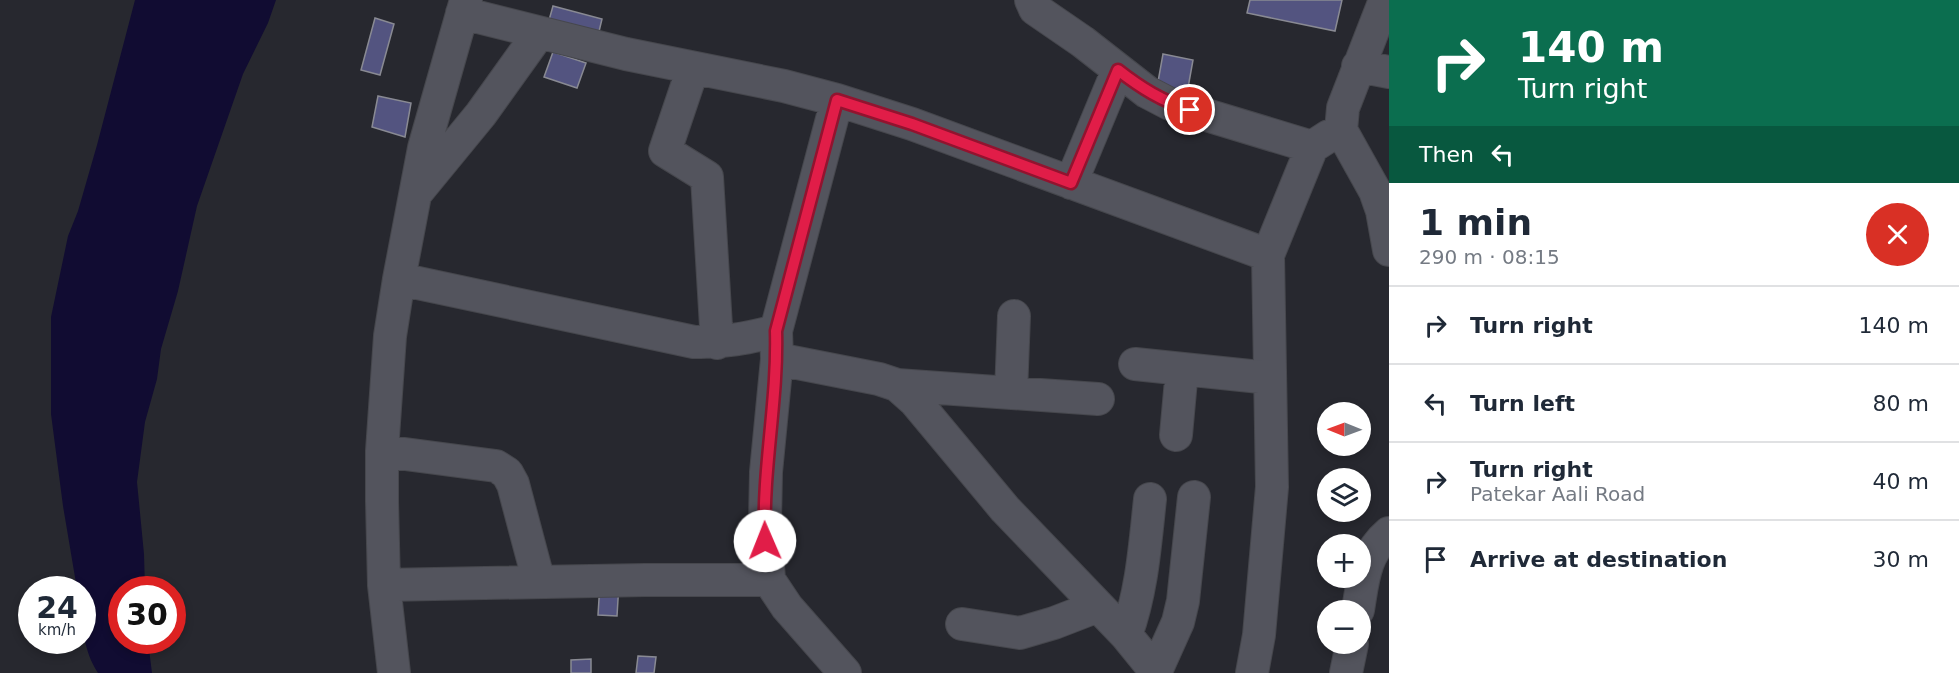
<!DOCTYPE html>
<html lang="en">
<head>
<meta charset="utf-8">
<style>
  :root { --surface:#fff; --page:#f6f6f7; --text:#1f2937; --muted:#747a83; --line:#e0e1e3 }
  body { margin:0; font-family:"DejaVu Sans",sans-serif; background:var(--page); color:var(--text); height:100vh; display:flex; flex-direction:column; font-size:22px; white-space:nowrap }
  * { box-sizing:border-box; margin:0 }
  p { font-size:20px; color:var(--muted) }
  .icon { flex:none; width:33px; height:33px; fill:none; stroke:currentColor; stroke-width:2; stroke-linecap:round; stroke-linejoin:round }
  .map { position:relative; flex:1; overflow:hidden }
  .details { display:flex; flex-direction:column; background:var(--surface); width:570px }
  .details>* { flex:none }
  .guide { background:#0b6e4f; color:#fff; overflow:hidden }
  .needle { width:39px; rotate:271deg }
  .buttons { position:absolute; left:1317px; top:402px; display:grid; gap:12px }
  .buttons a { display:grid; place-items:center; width:54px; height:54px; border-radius:50%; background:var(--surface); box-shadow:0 3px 9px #0003; font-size:30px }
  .speed { position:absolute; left:18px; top:576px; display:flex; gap:12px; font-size:30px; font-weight:700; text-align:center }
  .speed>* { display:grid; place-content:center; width:78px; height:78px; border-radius:50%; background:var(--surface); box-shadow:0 3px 9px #0003; line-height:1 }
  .speed small { font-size:15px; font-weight:400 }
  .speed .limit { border:9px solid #d22; background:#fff; color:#111 }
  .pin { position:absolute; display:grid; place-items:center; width:51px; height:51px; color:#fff; margin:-26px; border:3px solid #fff; border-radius:50%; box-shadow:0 2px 6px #0007 }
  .me { position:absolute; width:66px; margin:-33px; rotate:359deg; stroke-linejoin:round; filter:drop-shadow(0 0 4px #0008) }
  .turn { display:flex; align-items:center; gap:21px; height:126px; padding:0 30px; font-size:27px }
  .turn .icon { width:78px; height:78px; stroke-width:2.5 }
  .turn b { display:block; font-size:42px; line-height:51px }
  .then { display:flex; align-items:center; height:57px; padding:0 30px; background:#0003; gap:12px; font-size:22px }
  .round { display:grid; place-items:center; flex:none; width:63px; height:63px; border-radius:32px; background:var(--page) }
  .head { display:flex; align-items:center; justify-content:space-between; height:102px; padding:0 30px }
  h1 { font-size:36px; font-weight:700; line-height:45px }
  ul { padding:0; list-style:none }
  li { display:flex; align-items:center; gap:18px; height:78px; padding:0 30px; border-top:2px solid var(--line) }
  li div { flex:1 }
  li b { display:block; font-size:22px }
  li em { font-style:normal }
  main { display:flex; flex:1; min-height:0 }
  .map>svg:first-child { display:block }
  .water { fill:#110c32 }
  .building { fill:#535480; stroke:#898a93; stroke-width:1.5 }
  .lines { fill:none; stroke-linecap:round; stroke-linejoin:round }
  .minor-casing { stroke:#46474d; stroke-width:34 }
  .minor { stroke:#53545d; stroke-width:32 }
  .route-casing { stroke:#92132f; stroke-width:15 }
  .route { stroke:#e11d48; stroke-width:10 }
</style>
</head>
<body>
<main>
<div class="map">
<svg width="1389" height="673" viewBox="0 0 1389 673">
  <rect width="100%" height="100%" fill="#27282f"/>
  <path class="water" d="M135,0h141l-8,23 -25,51 -46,132 -19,85 -17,58 -4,30 -12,43 -8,60 7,72 1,35 -23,1v50l26,1 4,32h-54c-17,-26 -16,-54 -16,-83l-5,-1 -14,-83 -12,-92v-97l17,-81 10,-25 19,-66z"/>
  <path class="building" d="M1250,0h92l-7,31 -88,-18z
    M553,6l49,13 -6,25 -50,-13z
    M375,18l19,6 -14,51 -19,-5z
    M553,52l33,11 -9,25 -33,-11z
    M1163,54l30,6 -7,39 -30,-6z
    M378,96l33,7 -6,34 -33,-10z
    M600,583h19l-2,33 -19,-1z
    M638,656l18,1 -2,16h-18z
    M591,659v14h-20v-13z"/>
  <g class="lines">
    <defs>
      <path id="minor" d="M1031,0l4,9 48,33 64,50 23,12 142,43
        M1385,0l-42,108 -2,22 34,61 7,20 7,39
        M462,13l164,41 158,32 53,14 75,24 356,131 4,232 -13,148 -7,38
        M1358,66l31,6
        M693,68l-28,83 42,26 10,166
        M837,100l-61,231 1,28 -11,113 -1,50 4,58 18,27 58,66
        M1071,183l47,-113
        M417,192l64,-78 58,-81
        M1268,255l44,-108 17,-11
        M399,279l295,63c29,1 54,-4 82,-11
        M777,359l102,20 18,6 18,16 90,108 121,126 31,38
        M1135,364l135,14
        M897,385l201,14
        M1011,393l3,-77
        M1176,435l6,-66
        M382,451l114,15 11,7 6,11 26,98
        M384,585l261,-5h124
        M1358,610c5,-30 6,-56 31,-77
        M962,624l58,9 34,-10 44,-17
        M1126,635c16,-44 19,-90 24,-136
        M1156,671l22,-49 5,-21 11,-104
        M394,673l-10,-88 -2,-84v-50l8,-115 9,-57 25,-131 42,-148
        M1346,673l6,-29"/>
    </defs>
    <use href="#minor" class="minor-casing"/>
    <use href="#minor" class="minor"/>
  </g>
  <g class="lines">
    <defs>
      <path id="route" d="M765,541c-3,-71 13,-140 11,-210l61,-231 75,24 159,59 47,-113c23,18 44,31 72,40"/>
    </defs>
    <use href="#route" class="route-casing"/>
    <use href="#route" class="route"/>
  </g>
</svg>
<div class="buttons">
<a><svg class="needle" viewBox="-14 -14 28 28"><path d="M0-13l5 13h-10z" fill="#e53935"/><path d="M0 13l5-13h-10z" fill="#747a83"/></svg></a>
<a><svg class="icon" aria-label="layers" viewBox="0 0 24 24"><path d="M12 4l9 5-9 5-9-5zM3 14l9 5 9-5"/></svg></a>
<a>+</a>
<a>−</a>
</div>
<div class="speed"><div>24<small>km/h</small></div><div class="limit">30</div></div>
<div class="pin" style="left:1190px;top:110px;background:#d93025"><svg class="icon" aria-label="arrive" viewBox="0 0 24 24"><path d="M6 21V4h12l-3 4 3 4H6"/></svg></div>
<svg class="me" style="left:765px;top:541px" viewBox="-20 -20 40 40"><circle r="19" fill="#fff"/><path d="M0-13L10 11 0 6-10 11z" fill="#e11d48"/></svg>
</div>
<section class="details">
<div class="guide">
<div class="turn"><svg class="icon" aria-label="right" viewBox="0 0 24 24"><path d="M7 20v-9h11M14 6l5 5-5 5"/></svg><div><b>140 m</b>Turn right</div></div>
<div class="then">Then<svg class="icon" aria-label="left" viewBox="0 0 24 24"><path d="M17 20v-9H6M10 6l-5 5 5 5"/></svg></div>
</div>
<div class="head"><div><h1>1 min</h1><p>290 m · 08:15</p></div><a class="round" style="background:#d93025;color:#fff"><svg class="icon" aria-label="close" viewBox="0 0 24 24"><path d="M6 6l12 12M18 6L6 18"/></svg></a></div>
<ul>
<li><svg class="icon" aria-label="right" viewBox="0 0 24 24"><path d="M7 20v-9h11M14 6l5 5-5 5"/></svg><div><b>Turn right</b></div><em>140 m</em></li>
<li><svg class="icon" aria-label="left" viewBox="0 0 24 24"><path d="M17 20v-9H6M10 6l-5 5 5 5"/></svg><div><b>Turn left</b></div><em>80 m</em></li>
<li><svg class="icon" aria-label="right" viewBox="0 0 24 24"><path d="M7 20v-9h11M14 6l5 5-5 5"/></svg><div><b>Turn right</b><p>Patekar Aali Road</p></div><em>40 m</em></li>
<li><svg class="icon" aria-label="arrive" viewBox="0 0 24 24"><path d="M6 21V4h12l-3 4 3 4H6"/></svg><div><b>Arrive at destination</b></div><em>30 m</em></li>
</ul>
</section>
</main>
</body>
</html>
